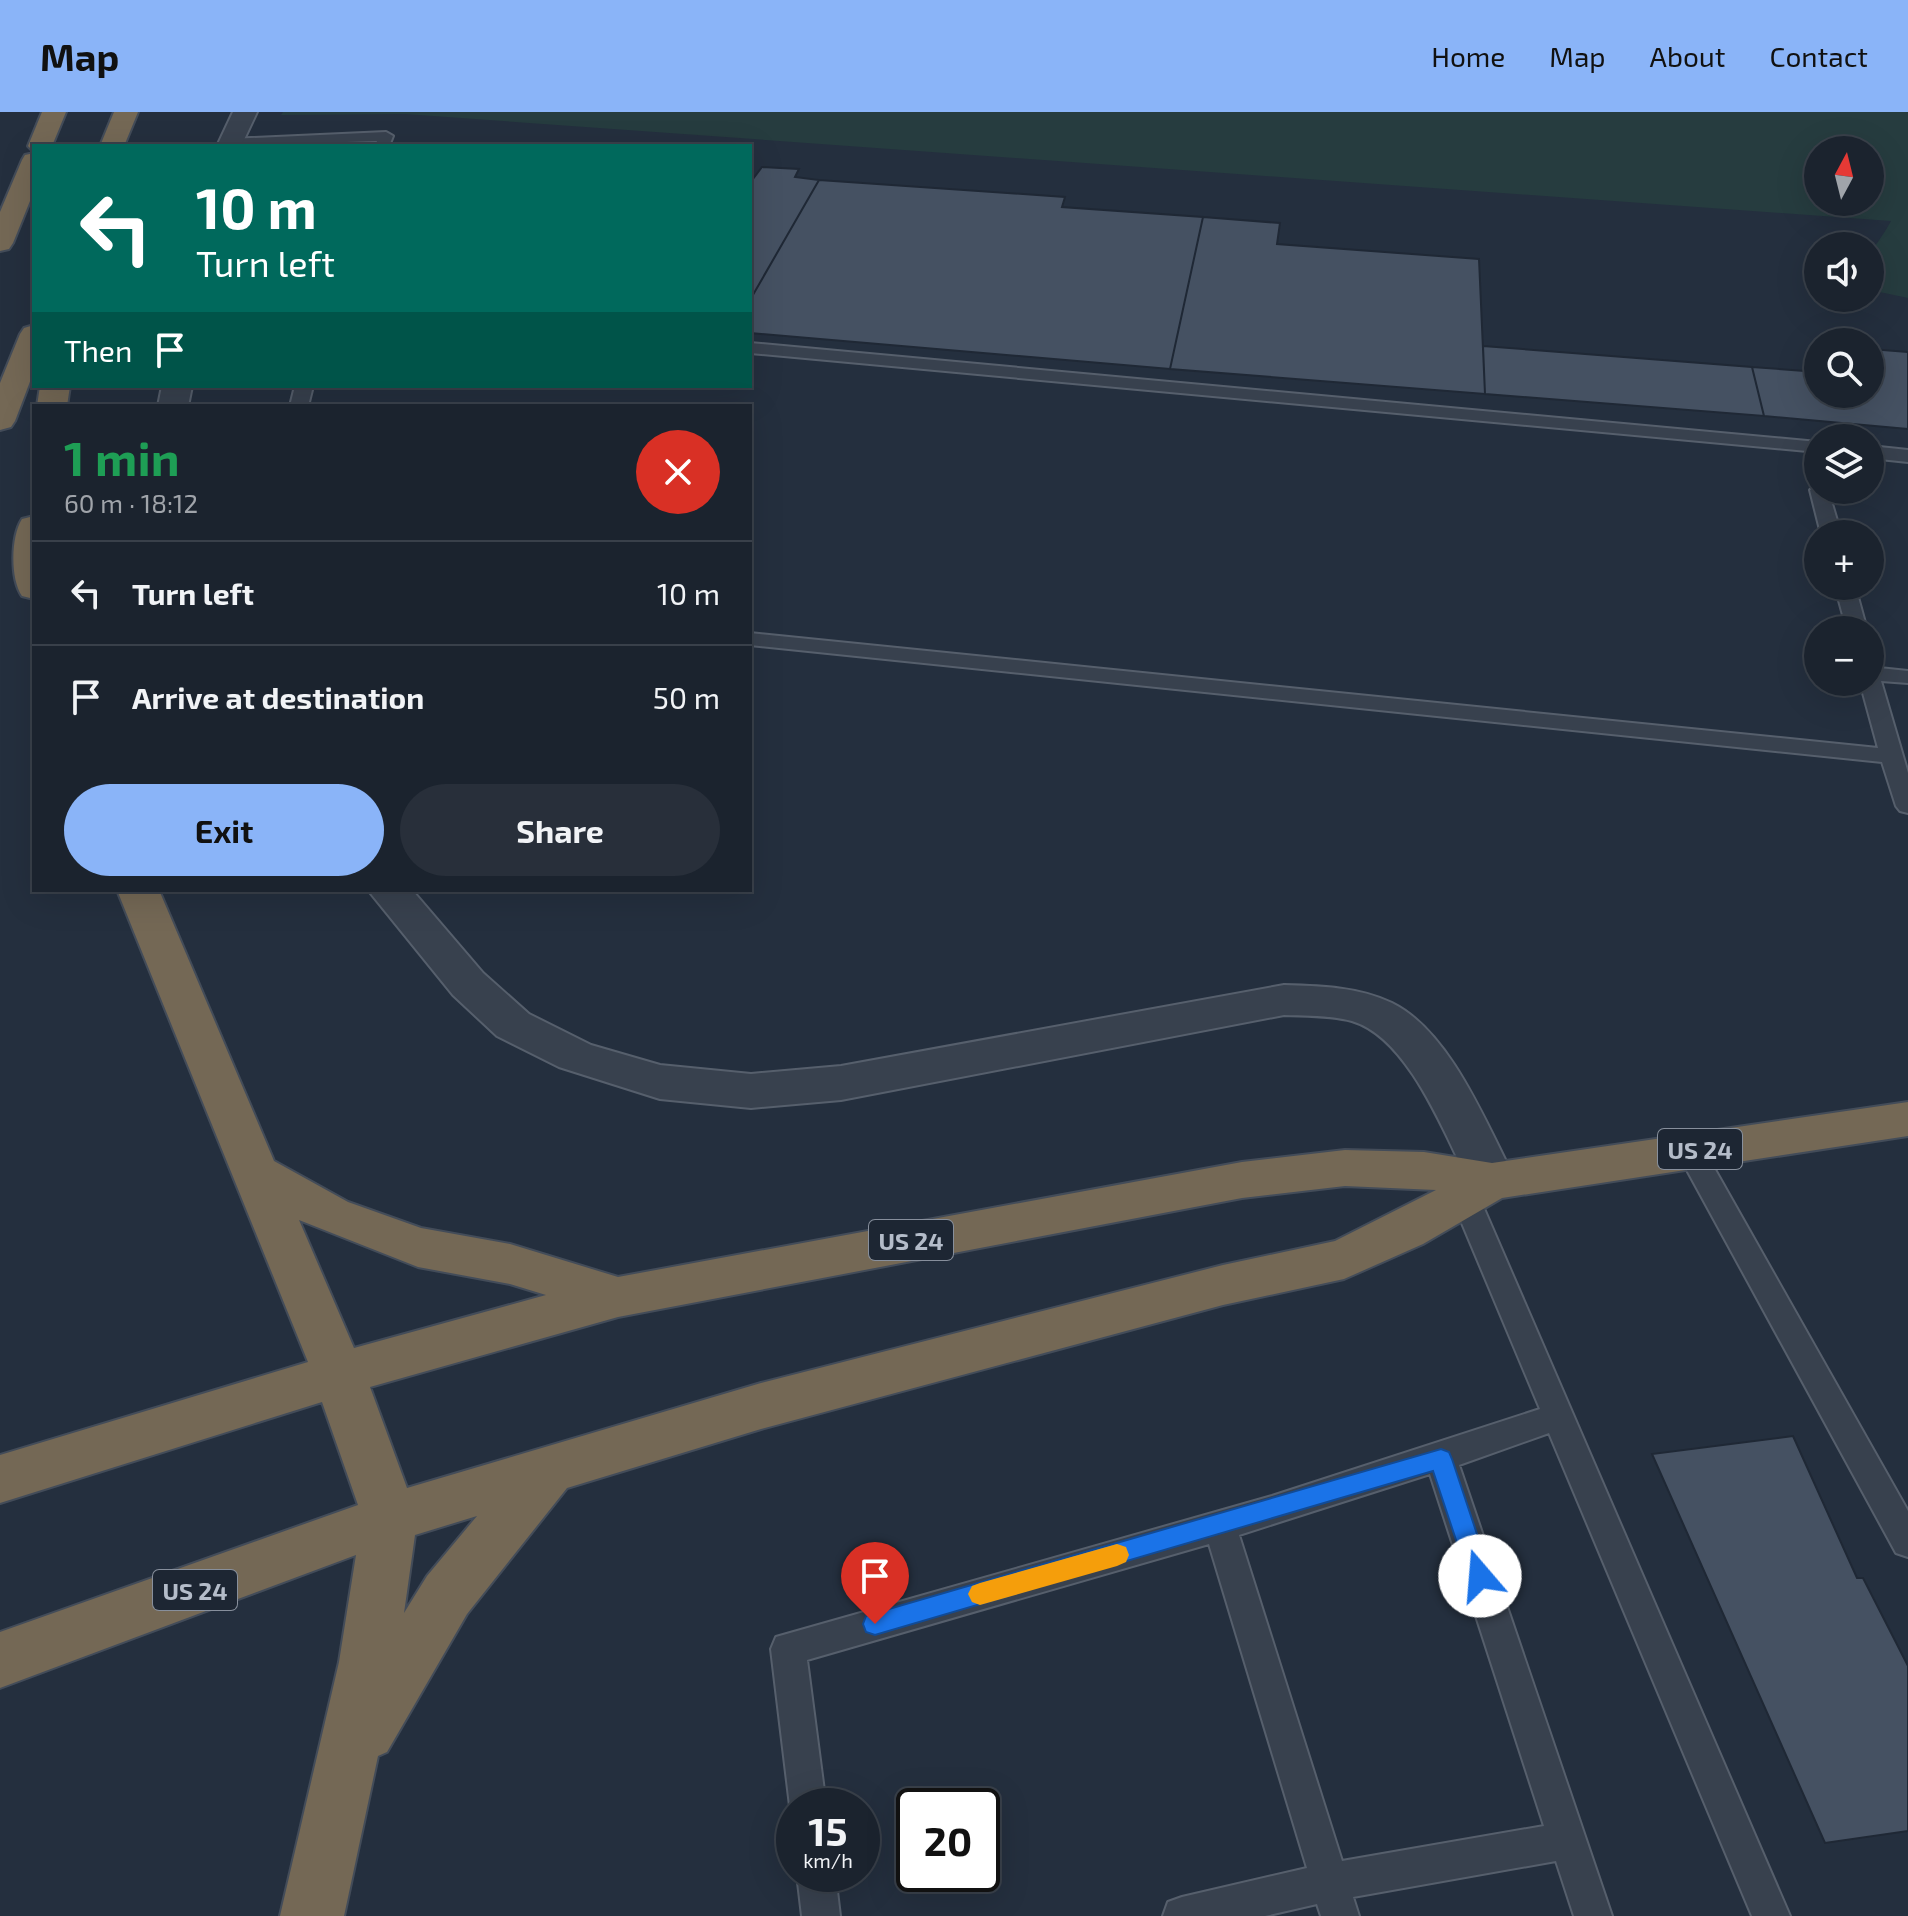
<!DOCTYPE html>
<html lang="en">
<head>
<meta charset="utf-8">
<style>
  :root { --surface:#1b232e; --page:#282f3a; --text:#f1f3f6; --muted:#a0a4aa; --line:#39404a; --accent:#8ab4f8 }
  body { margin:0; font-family:"Exo 2",sans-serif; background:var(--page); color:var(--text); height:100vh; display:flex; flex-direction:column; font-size:30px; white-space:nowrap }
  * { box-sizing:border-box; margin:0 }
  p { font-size:26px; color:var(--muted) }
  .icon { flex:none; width:44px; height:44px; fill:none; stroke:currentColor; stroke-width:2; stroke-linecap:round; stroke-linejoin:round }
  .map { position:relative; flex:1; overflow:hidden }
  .panel { position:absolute; left:32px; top:292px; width:720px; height:488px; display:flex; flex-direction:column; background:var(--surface); border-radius:0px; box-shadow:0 8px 32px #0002,0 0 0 2px var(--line) }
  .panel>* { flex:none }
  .hud { position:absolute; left:32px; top:32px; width:720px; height:244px; border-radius:0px; box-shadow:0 8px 32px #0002,0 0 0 2px var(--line); background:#00695c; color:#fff; overflow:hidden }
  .needle { width:52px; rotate:7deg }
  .buttons { position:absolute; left:1804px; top:24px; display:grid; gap:16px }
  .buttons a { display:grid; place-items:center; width:80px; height:80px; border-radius:50%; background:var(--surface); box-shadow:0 8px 32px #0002,0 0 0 2px var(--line); font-size:40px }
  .speed { position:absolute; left:776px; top:1676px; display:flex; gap:16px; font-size:40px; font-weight:700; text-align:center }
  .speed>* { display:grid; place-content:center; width:104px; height:104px; border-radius:50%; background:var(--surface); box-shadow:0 8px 32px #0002,0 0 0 2px var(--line); line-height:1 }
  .speed small { font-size:20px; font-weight:400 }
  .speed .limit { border:4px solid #111; border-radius:12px; background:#fff; color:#111 }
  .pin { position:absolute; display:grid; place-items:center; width:68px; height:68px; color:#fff; margin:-82px -34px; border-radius:50% 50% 50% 0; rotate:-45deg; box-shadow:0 0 8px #0007 }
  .pin .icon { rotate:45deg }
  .me { position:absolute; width:88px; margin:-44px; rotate:342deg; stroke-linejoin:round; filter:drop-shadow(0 0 6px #0008) }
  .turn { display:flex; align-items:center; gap:28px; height:168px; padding:0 32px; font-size:36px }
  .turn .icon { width:104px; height:104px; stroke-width:2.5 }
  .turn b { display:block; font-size:56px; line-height:68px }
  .then { display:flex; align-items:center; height:76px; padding:0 32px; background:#0003; gap:16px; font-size:30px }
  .round { display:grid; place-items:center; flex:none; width:84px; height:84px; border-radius:42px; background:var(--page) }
  .summary { display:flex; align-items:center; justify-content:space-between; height:136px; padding:0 32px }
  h1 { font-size:48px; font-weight:700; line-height:60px; color:#1e9e55 }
  .primary-button { display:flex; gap:16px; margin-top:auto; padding:16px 32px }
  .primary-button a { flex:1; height:92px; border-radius:48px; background:var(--accent); color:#111; font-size:32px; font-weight:700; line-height:92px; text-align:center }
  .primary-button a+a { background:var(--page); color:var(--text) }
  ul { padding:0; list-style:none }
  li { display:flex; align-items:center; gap:24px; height:104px; padding:0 32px; border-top:2px solid var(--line) }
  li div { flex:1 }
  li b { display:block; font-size:30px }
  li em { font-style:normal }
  header { display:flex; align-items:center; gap:48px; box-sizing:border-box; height:112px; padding:0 40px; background:var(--accent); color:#111 }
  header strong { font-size:38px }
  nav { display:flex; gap:44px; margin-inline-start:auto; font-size:28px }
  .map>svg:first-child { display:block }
  .green { fill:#263c3f; fill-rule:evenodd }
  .building { fill:#455162; stroke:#1f2835; stroke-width:2 }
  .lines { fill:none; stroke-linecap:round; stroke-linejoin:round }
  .lane-casing { stroke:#565f6c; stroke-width:4 }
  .street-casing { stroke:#565f6c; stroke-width:4 }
  .highway-casing { stroke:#434c59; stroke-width:4 }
  .lane { fill:#38414e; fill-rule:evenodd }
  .street { fill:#38414e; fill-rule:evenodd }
  .highway { fill:#746855; fill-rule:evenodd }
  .route { fill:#1a73e8; stroke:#114b97; stroke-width:2 }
  .slow { fill:#f59e0b }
  .labels { text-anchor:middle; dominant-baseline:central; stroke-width:6; stroke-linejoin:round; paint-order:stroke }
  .shield { fill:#1d2633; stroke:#878f9c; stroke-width:2 }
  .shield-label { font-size:24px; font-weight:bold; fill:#b4bcc9 }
</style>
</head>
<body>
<header>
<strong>Map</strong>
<nav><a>Home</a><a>Map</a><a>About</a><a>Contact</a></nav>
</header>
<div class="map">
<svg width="1908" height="1804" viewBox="0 0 1908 1804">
  <rect width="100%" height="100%" fill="#242f3e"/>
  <path class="green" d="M283,0h1625v186l-33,-7c-13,-40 0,-40 16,-70l-1486,-107 -124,1zM1818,38h52v52h-52z"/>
  <path class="building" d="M762,55l37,2 -4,8 24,3 -69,120v-117z
    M819,68l246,17 -3,10 141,10 -33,152 -420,-36v-33z
    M1203,105l77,6 -3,21 202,15 6,135 -315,-25z
    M1483,234l269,21 12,49 -279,-22z
    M1870,237l38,3v77l-144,-13 -12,-49 66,5v22h52z
    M1793,1324l64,142h6l45,88v165l-83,12 -173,-389z"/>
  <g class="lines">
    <defs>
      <path id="lane" d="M386,20l7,4 -4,10h-14l2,-5 -153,5 -2,-3 7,-4z
        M750,231l1068,99v10l-1068,-99z
        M295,274h18l-5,20h-18z
        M1870,334l38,4v12l-38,-4z
        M1818,373v5h10l13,44h-20l-11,-44z
        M1835,474h20l12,44h-20z
        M750,521l1128,115 -18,-66h10v-15l38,4v12l-27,-2 27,92v40l-8,-2 -4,-5 -14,-44 -1132,-117z
        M1690,1027l10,4 208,368v46l-12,-4 -220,-403 4,-7z
        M1465,1074l10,3 4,8 311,719h-38l-203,-483 -90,32 153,451h-38l-18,-55 -203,36 6,19h-38l-4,-12 -52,12h-102l5,-14 14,-5 125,-29 -98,-324 -402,116 19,146h-32v11l-4,-11 -19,-157 5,-12 496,-141 268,-87 -89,-212 4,-8zM1430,1362l114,352 -202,35 -103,-326z
        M797,1762h38l5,42h-38z"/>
      <path id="street" d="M233,0h24l-16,34h-24z
        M162,274h30l-4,20h-30z
        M368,778h44l71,83 46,41 62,31 69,20 91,9 90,-8 443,-81c36,1 75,2 108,18 59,29 95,123 124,178l-7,13 -17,5 -17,-5c-27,-50 -63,-155 -123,-173 -22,-6 -46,-5 -68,-6l-443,85 -90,8 -91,-9 -101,-32 -62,-31 -44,-41z"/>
      <path id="highway" d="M42,0h24l-14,34h-18v6l-6,-6z
        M114,0h24l-14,34h-24z
        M34,41v38l-21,52 -4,6 -9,2v-39l22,-52 3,-5z
        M34,213v46l-19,50 -4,6 -11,3v-47l20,-49 4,-6z
        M40,274h30l-3,20h-30z
        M34,404v83l-12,-3c-12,-17 -11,-60 0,-77z
        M117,778h42l115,271 74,41 73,26 89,16 108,33 624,-115 103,-12 79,2 68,11 416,-61v34l-406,62 -79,46 -79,35 -121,26 -462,124 -194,59 -100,126 -80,138 -9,4 -34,160h-64l59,-254 17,-107 -356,133v-56l358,-127 -36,-103 -322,101v-48l308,-93zM1345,1074l91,4 -101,51 -112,24 -462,118 -354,105 -37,-101 248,-70 624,-119zM299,1108l119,47 92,17 36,11 -192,53zM477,1404l-50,60 -23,37 11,-78z"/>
    </defs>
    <use href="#lane" class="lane-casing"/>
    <use href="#street" class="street-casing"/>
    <use href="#highway" class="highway-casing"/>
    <use href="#lane" class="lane"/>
    <use href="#street" class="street"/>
    <use href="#highway" class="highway"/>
  </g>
  <path class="route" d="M1441,1337l8,3 3,7 39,117 -3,8 -8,3 -9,-3 -3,-8 -35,-105 -558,164 -9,-3 -3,-8 3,-8 9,-3z"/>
  <path class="slow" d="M1117,1432l9,3 3,8 -3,7 -9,4 -137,39 -8,-3 -4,-8 4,-8 8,-3z"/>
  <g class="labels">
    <g class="shield">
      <rect x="1658" y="1017" width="84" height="40" rx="6"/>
      <rect x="869" y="1108" width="84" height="40" rx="6"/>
      <rect x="153" y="1458" width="84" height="40" rx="6"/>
    </g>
    <g class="shield-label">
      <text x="1700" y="1037">US 24</text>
      <text x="911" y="1128">US 24</text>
      <text x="195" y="1478">US 24</text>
    </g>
  </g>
</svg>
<div class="buttons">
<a><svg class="needle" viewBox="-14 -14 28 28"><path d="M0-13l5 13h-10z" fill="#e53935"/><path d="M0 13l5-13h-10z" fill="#a0a4aa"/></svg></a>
<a><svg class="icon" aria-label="sound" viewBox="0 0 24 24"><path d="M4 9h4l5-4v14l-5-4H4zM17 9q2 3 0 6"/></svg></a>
<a><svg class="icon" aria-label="search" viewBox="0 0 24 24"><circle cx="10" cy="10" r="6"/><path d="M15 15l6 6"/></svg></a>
<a><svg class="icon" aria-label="layers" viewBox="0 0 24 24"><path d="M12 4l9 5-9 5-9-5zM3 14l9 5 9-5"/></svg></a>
<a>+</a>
<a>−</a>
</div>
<div class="speed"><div>15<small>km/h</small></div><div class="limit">20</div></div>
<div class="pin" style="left:875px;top:1512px;background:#d93025"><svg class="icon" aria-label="arrive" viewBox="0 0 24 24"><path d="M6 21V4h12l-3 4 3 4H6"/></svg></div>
<svg class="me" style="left:1480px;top:1464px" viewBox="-20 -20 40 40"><circle r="19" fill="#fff"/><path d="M0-13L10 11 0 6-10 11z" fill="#1a73e8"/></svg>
<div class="hud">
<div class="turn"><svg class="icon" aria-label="left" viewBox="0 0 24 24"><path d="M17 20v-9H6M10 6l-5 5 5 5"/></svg><div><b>10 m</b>Turn left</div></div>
<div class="then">Then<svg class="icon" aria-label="arrive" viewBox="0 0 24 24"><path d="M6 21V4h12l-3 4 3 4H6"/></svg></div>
</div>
<section class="panel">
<div class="summary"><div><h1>1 min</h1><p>60 m · 18:12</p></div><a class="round" style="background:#d93025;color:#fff"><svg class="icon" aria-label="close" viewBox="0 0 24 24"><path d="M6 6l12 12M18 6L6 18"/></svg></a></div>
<ul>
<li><svg class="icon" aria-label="left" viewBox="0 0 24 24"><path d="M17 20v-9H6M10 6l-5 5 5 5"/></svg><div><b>Turn left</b></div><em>10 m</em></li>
<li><svg class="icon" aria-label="arrive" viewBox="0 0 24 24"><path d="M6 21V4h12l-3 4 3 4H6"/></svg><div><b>Arrive at destination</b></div><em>50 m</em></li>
</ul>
<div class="primary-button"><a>Exit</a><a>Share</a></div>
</section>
</div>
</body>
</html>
